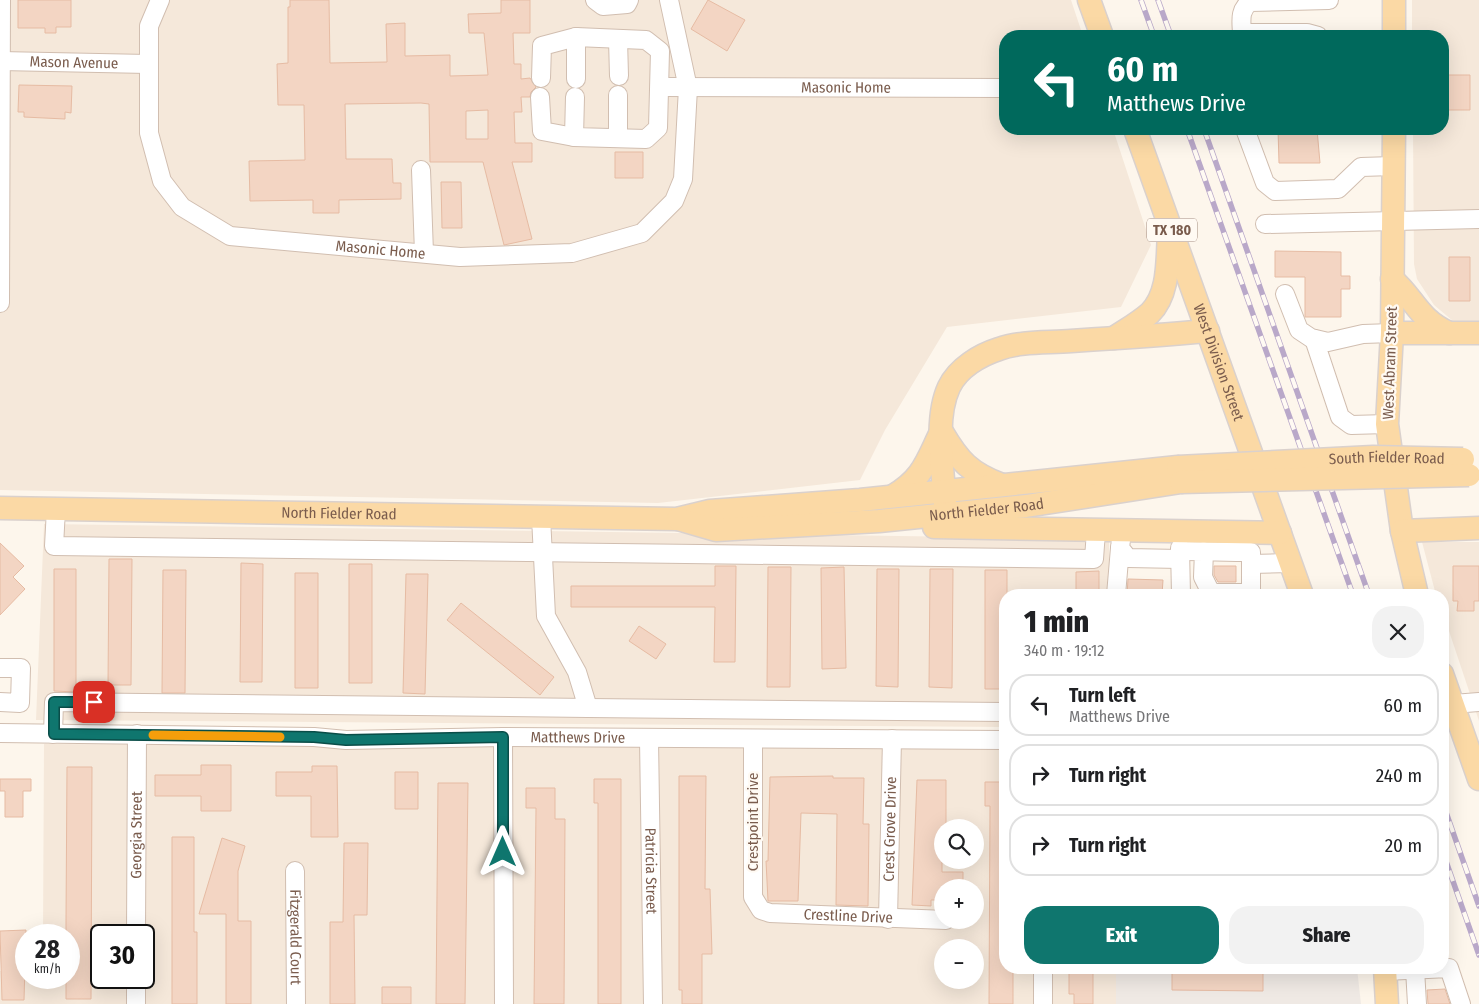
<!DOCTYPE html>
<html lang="en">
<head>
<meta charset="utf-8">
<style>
  :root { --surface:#fff; --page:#f2f2f2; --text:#202124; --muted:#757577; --line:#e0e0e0; --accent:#0f766e }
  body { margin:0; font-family:"Fira Sans Condensed",sans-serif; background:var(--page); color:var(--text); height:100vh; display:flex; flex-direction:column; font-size:19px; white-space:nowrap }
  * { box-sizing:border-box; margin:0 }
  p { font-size:16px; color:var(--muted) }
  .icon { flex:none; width:28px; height:28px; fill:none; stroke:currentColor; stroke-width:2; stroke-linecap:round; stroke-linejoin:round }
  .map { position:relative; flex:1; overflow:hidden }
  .panel { position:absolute; left:999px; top:589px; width:450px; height:385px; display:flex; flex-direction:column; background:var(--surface); border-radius:20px; box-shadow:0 5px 20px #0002 }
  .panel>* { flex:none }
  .hud { position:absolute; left:999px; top:30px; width:450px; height:105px; border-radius:20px; box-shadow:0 5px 20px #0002; background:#00695c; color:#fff; overflow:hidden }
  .fabs { position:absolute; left:934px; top:819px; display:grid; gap:10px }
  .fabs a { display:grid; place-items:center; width:50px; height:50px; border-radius:50%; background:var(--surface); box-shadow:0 5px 20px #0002; font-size:25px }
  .speed { position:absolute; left:15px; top:924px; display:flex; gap:10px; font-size:25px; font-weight:700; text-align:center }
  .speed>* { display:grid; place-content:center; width:65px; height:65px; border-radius:50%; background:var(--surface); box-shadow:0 5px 20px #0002; line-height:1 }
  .speed small { font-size:12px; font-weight:400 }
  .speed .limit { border:2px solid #111; border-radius:8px; background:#fff; color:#111 }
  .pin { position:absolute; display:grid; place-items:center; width:42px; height:42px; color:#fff; margin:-21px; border-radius:10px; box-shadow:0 2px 8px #0006 }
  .me { position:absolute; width:55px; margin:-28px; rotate:0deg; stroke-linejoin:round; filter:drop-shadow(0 0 4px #0008) }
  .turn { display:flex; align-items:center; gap:18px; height:105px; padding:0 25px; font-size:22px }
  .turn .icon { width:65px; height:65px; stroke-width:2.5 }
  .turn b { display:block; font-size:35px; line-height:42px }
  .round { display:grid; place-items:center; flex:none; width:52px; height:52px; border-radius:20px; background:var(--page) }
  .head { display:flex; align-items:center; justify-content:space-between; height:85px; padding:0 25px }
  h1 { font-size:30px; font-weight:800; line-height:38px }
  .primary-button { display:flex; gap:10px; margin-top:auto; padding:10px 25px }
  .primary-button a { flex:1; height:58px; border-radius:20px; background:var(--accent); color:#fff; font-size:20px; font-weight:800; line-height:58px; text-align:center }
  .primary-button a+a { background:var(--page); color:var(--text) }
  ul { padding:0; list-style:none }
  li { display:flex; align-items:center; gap:15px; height:62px; margin:0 10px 8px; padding:0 15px; border:2px solid var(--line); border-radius:20px }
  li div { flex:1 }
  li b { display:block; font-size:19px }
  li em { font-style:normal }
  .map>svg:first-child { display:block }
  .residential { fill:#f5e8da; fill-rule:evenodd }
  .industrial { fill:#efe9e4 }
  .building { fill:#f3d5c3; stroke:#e6bba3; fill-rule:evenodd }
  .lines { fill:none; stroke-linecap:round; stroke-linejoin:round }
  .minor-casing { stroke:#d1beb0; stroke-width:20 }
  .major-casing { stroke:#dad1cd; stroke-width:25 }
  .minor { stroke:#fff; stroke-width:18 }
  .major { stroke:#fbd9a5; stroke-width:22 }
  .rail-casing { stroke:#b9a8c9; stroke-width:5.5 }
  .rail { stroke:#fffaf3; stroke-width:4; stroke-dasharray:11; stroke-linecap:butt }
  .major-bridge-casing { stroke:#dad1cd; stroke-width:25; stroke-linecap:butt }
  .major-bridge { stroke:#fbd9a5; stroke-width:22 }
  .route-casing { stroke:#0a4d48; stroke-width:12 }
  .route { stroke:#0f766e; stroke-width:9 }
  .slow { stroke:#f59e0b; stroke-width:9 }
  .labels { text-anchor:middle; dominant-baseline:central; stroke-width:4.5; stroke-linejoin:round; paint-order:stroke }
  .shield { fill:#fffaf3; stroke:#a28b7f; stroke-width:1 }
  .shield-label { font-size:14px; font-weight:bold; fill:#7a5c4d }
  .street-label { font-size:15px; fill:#7a5c4d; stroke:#fffaf3 }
</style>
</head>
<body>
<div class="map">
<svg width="1479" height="1004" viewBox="0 0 1479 1004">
  <rect width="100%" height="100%" fill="#fdf6ec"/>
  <path class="residential" d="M0,0h1071l12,36h-78v93h108l38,116 -30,62 -174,20 -62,103 -25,50 -202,23 -658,-13z
    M1412,0h67v321h-26l-19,-16 -17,-26 -3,-15 -1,-135h29v-93h-30z
    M44,524l1065,15v56h-104v132l-969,-7z
    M1422,542h57v179l-36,-108 -1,-18h-6z
    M44,744l961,5v219h111v36h-1116v-33h26v7h43v-43h-26zM942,828h33v32h-33zM942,888h33v32h-33zM101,935h43v43h-43zM942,948h33v32h-33z"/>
  <path class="industrial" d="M1116,968h241l4,36h-245z"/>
  <path class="building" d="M18,0h53v27h-15v6h-11v-5h-27z
    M290,0h39l1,63 57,-1 -1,-38 19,-1v33l45,-1v21l38,-1 -4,-42h-15l-1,-19 33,-1v-13h29v33h-17l1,31h7v15l9,-1 6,9 -5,5 -1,5h-9l1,15h-8l1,31h17v19h-20l20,77 -28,6 -21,-83h-53l-1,-58 -8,-1 -76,1 1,55h46l1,24h8v16l-62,1v13h-26v-13l-63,1 -1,-40 56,-1 -1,-55h-26l-1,-41 11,-1v-56h2zM488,110v29h-22v-28z
    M708,0l37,20 -18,31 -36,-22z
    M1443,75h27v35h-27z
    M19,85l53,1 -1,27 -6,-1v7l-41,-2v-5h-6z
    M1278,129h39l3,34h-41z
    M615,152h28v26h-28z
    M441,182h20l1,46h-20z
    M1275,251l66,1v24h9v13h-9v28h-36v-40h-30z
    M1449,257h21v44h-21z
    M0,543l24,23 -11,11 12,12 -25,26z
    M109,559h23l-1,126h-23z
    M241,563l22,1 -1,118h-22z
    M349,564h23v119h-23z
    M715,566h21l-1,96h-21l1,-55h-144v-21h144z
    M1214,566h22v16h-18l-4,-7z
    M1453,566h26v35h-5v10h-17l1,-10h-5z
    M768,567h23l-1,120h-23z
    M844,567l2,101 -24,1 -1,-101z
    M54,569h22v123l-22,-1z
    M877,569h22l-1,118 -22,-1z
    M930,569h23l-1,119 -23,-1z
    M163,570h23l-1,123h-23z
    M985,570h22v25h-2v94h-20z
    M1099,571v24h-23v-23z
    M295,573h23v115h-23z
    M406,574h22l-3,120 -22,-1z
    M1128,579l35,1 -1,15h-35z
    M461,603l93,74 -14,18 -93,-75z
    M639,626l27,18 -10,15 -27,-18z
    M201,765h30v46h-30v-15h-46v-21h46z
    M312,766h25l1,71h-27v-41h-35v-24h36z
    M67,767h25l-1,232h-25v-21h3v-43h-3v-15z
    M395,772h23v37h-23z
    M679,776h27l-1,113h5l2,65h-10v50h-20v-14h-3z
    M833,776v2h31l-1,46h6l-1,82 -32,-1 1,-91 -36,-1 -3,88h-30l-2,-40h2l2,-84z
    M0,779h31v12h-8v26h-18v-26h-5z
    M594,779h27v225h-23v-201h-4z
    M917,780h29v48h-4v44h21v16h-21v12h-11v6l-19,-1z
    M985,782h20v186h8v36h-24l1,-198h-5z
    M438,783h30l-3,221h-29z
    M526,788h29v31h10l-1,185h-30l2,-196h-10z
    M172,837h22v95h3v72h-25z
    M222,838l23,8 -7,25v50h13v83h-25v-90h-27z
    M344,843h24l-1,72h-13l1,89h-25v-82h13z
    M26,930l-2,70h-22l-2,-69z
    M1069,968h24v36h-19v-10h-5z
    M1172,968h91v23l-91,-1z
    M382,987h29v17h-29z
    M1445,989l5,15h-22l-1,-14z"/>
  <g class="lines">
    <defs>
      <g id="minor">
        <path id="s1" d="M160,0l-11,26v107l13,48 20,26 48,29 230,21 112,-4 70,-20 32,-32 9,-22 5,-91 -19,-88"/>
        <path d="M595,0l8,6 24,-2 2,-4"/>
        <path d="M1242,36c0,-13 -4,-25 8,-34l79,-2"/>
        <path d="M1244,36l4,-3h59l11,3"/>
        <path d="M618,39l1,37"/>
        <path id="s2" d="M0,61l148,3"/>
        <path d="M541,78l1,-32 34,-9"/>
        <path id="s3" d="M660,87l345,1"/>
        <path d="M540,97l2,34 32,6"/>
        <path d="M575,97l-1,40 72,2 12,-11 2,-77 -14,-11 -70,-3v42"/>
        <path d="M1245,129l20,54 10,8 63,-2 23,-22 32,-1"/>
        <path d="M618,138v-43"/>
        <path d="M421,170l3,83"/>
        <path d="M1265,224l214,-5"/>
        <path d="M1285,294l14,36 12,8 17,4 35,-8 29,-1"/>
        <path d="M0,303l1,-303"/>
        <path d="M1314,339l26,78 11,8 36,-1"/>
        <path d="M56,509l-2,37 1040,13 2,-28"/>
        <path d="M1122,531l-2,17 8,10 52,1"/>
        <path d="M1180,548l1,47"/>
        <path d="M1180,551c24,0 47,1 71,1v41h-35l-6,-2 -7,-14 1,-26"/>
        <path d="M1251,564l40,-1"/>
        <path d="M1116,595l4,-47"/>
        <path d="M0,668h21l-1,35 -20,-1"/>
        <path d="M1453,704l26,-2"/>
        <path d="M588,708l417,4"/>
        <path id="s4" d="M0,733l314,4 32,3 157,-3 502,3"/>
        <path d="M53,734l1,-32 534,6 -11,-36 -31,-56 -5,-99"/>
        <path d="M503,737l1,267"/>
        <path id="s5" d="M649,739l4,265"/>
        <path id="s6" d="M753,739v158l8,13 9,3 176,7"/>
        <path id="s7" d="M295,871l1,133"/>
        <path id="s8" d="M888,919l4,-180"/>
        <path id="s9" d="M136,935l1,-201"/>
        <path d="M1043,968v36"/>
        <path d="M1415,969l2,35"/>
        <path d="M1385,971l64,-3 12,36"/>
        <path d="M136,1004v-26"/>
      </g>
      <g id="major">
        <path d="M1089,0l13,36"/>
        <path d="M1394,36v-36"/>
        <path id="s10" d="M1135,129l167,466"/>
        <path d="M1394,129l-2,204 -5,91 15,107 15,64"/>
        <path d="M1392,279c23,20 26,40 57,54"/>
        <path d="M1392,333h87"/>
        <path d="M1114,338c12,-8 26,-16 36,-25 20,-20 17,-54 19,-79"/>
        <path d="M942,432c17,29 28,41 60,53"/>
        <path d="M893,496c29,-17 33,-33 47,-62"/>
        <path d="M945,504c-2,-34 -11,-85 4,-117 9,-19 31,-32 50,-38 22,-8 49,-6 72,-8 46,-3 91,-6 137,-10"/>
        <path id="s11" d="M0,508l677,11 33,-8 150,-11 318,-33"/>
        <path id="s12" d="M678,519l38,11 163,-9 147,-15 155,-24"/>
        <path d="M934,527l346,6"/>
        <path d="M1402,531l77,-3"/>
        <path d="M1442,674l37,105"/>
        <path d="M1385,968l2,36"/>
      </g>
    </defs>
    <use href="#minor" class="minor-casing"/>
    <use href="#major" class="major-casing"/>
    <use href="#minor" class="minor"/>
    <use href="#major" class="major"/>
    <defs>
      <path id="rail" d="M1141,0l13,36
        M1158,0l13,36
        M1187,129l166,466
        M1204,129l165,466
        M1442,801l37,105
        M1442,850l37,105"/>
    </defs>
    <use href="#rail" class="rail-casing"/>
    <use href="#rail" class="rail"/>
    <defs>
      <g id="major-bridge">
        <path id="s13" d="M1178,467l195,-10 90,2"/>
        <path d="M1181,482l288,-7"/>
      </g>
    </defs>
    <use href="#major-bridge" class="major-bridge-casing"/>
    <use href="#major-bridge" class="major-bridge"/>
  </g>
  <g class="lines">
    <defs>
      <path id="route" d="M94,702h-40v32l260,3 32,3 157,-3v115"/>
    </defs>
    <use href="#route" class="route-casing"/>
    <use href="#route" class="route"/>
    <path class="slow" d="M153,735l127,2"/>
  </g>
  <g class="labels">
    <rect class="shield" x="1147" y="218.5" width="50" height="23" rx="4"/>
    <g class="shield-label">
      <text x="1172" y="230">TX 180</text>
    </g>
    <g class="street-label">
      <text stroke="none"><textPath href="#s2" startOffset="74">Mason Avenue</textPath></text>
      <text stroke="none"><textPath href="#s3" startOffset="186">Masonic Home</textPath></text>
      <text stroke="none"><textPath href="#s1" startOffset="425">Masonic Home</textPath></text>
      <text stroke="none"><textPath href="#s10" startOffset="248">West Division Street</textPath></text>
      <text transform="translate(1390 363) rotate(-88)">West Abram Street</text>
      <text stroke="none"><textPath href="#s13" startOffset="209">South Fielder Road</textPath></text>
      <text stroke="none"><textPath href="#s12" startOffset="311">North Fielder Road</textPath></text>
      <text stroke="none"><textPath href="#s11" startOffset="339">North Fielder Road</textPath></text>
      <text stroke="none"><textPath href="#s4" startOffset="578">Matthews Drive</textPath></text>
      <text transform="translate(753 822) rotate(-90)">Crestpoint Drive</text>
      <text stroke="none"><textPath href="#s8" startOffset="90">Crest Grove Drive</textPath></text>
      <text stroke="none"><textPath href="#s9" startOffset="100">Georgia Street</textPath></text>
      <text stroke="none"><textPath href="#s5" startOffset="132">Patricia Street</textPath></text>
      <text stroke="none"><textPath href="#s6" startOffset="261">Crestline Drive</textPath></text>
      <text stroke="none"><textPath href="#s7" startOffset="66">Fitzgerald Court</textPath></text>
    </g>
  </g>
</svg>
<div class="fabs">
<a><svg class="icon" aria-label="search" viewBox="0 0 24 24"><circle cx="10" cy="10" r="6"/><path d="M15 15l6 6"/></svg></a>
<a>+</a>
<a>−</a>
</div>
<div class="speed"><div>28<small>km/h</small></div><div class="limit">30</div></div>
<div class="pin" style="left:94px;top:702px;background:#d93025"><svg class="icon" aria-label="arrive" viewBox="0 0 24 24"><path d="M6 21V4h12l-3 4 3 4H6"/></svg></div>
<svg class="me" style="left:503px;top:852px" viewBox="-20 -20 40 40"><path d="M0-17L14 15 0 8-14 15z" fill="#0f766e" stroke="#fff" stroke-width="4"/></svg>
<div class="hud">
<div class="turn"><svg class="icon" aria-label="left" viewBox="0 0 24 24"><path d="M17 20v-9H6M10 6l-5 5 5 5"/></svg><div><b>60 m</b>Matthews Drive</div></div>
</div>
<section class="panel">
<div class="head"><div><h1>1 min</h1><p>340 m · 19:12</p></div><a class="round"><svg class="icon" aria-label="close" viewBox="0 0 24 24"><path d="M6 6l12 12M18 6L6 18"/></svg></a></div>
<ul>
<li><svg class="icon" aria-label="left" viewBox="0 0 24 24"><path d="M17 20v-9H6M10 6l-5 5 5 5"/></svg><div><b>Turn left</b><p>Matthews Drive</p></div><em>60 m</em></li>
<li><svg class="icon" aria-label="right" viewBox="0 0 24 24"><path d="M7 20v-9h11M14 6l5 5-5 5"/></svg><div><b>Turn right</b></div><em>240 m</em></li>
<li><svg class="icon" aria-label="right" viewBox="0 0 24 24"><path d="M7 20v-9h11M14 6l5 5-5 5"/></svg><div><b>Turn right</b></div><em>20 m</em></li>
</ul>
<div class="primary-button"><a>Exit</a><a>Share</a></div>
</section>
</div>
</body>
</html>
